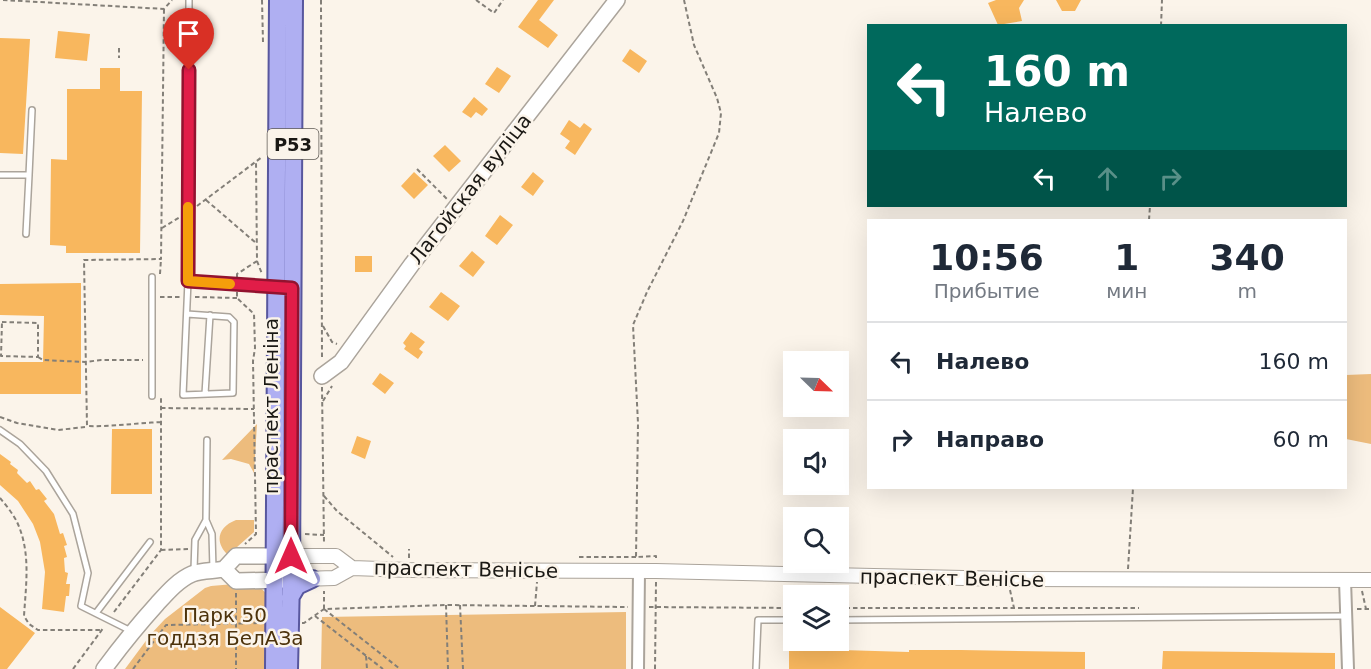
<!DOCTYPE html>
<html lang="ru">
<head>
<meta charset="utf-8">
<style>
  :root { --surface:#fff; --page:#f6f6f7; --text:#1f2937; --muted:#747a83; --line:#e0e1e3 }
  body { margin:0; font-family:"DejaVu Sans",sans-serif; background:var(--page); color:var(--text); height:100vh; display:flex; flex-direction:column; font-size:22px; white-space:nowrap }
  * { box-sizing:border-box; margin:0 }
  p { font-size:20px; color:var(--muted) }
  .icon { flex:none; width:33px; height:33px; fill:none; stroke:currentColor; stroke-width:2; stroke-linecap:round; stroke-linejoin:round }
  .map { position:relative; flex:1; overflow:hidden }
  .sheet { position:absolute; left:867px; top:219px; width:480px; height:270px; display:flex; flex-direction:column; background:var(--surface); border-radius:0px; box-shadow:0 6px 24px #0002 }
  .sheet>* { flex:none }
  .guide { position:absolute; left:867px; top:24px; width:480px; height:183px; border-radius:0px; box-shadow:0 6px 24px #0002; background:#00695c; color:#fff; overflow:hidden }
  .needle { width:39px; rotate:113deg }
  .buttons { position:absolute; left:783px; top:351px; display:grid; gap:12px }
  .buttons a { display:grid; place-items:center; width:66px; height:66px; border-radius:0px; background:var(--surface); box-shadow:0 6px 24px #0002; font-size:30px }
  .pin { position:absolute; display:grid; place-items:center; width:51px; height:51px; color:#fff; margin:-62px -26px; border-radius:50% 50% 50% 0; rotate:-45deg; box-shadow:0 0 6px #0007 }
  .pin .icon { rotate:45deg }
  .me { position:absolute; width:66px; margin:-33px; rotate:0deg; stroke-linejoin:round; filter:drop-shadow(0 0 4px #0008) }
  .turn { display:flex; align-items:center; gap:21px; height:126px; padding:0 18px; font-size:27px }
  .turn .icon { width:78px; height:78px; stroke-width:2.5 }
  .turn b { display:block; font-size:42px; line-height:51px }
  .lanes { display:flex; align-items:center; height:57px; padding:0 18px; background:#0003; justify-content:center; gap:30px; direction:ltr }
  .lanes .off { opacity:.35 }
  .eta { display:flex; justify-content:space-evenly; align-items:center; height:102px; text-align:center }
  .eta b { font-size:36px; font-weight:700; line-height:42px }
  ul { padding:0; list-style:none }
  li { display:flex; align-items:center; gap:18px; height:78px; padding:0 18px; border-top:2px solid var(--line) }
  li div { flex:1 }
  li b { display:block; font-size:22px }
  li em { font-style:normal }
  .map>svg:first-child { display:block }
  .green { fill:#edbc7d }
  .building { fill:#f8b75e }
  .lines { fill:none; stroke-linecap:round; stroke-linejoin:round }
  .service-casing { stroke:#aba49b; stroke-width:8 }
  .minor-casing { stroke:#aba49b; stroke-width:14 }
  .tertiary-casing { stroke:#aba49b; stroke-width:16 }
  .secondary-casing { stroke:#aba49b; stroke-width:18 }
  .primary-casing { stroke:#58579e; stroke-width:20 }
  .path { stroke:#837f78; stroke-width:2; stroke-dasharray:4.5 3; stroke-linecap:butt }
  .service { stroke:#fff; stroke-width:5 }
  .minor { stroke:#fff; stroke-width:10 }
  .tertiary { stroke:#fff; stroke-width:14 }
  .secondary { stroke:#fff; stroke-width:15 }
  .primary { stroke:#afaff2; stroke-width:16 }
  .route-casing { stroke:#92132f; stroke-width:15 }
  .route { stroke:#e11d48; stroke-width:10 }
  .slow { stroke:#f59e0b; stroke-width:10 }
  .labels { text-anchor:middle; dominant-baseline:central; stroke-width:5; stroke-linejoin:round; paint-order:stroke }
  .shield { fill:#fbf4ea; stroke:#5e5a54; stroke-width:1.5 }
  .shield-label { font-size:18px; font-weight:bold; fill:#1a1814 }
  .street-label { font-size:20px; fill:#1a1814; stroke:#fbf4ea }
  .park-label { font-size:20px; fill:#4c320b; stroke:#fbf4ea }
</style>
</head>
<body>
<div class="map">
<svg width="1371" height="669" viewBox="0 0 1371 669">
  <rect width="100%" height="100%" fill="#fbf4ea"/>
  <path class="green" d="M1371,374v70l-25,-5v-64z
    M257,424l-3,49 -5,-9 -18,-5 -9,1z
    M236,520h18v12l-26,23c-14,-13 -10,-28 8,-35z
    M246,583c10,3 16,3 21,13v73h-142l26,-35 14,-15 40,-31 6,-2z
    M626,612v57h-305l1,-52z"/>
  <path class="building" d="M538,0h16l-15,20 19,15 -10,13 -30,-21z
    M996,0h28l-5,8 3,13 -24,4 -10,-22z
    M1056,0h25l-6,11h-13z
    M58,31l32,3 -3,27 -32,-3z
    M0,38l30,1 -7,115 -23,-1z
    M630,49l17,12 -8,12 -17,-12z
    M497,67l14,9 -12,17 -14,-9z
    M100,68h20v23h22l-2,162h-74v-7l-16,-1 1,-86 16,1v-71h33z
    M474,97l14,12 -6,7 -6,-4 -5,6 -9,-6z
    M569,120l11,8 4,-5 8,6 -17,26 -10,-7 5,-7 -10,-7z
    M445,145l16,16 -12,11 -16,-16z
    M414,172l14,13 -14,14 -13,-13z
    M533,172l11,9 -11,15 -12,-9z
    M500,215l13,10 -16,20 -12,-9z
    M472,251l13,11 -12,15 -14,-11z
    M355,256h17v16h-17z
    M81,283v111h-81v-32h43l1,-46 -44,-1v-31z
    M441,292l19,14 -12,15 -19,-14z
    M411,332l14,10 -6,7 4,3 -5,7 -14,-10 2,-3 -3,-3z
    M380,373l14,10 -9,11 -13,-10z
    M112,429h40v65h-41z
    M357,436l14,5 -6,18 -14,-6z
    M0,454l11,8 -1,2 8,6 -1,3 10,10 3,-2 6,9 3,-1 8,10 -3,2 10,13 6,20 3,-1 4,12 -3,1 3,11 -3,1 1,14 3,1 -2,11h4l-1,12h-3l-2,16 -22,-3 3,-37 -5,-30 -7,-18 -15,-23 -18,-16z
    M0,607l35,26 -28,36h-7z
    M841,650l68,2v-2h52l124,2v17h-296v-18z
    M1163,651l172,2v16h-173z"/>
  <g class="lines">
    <defs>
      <path id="service" d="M0,175h29l3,-65
        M26,234l3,-59
        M152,277v119
        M188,281l85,6
        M187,314l42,3 5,5 -1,71 -50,2 5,-114 1,-281
        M205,394l5,-79
        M0,430l20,14 26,27 27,43 15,59 -7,33 50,25
        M207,440l-1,80 6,14 1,35
        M194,570l1,-30 11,-20
        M96,613l54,-71
        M838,620l508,-4
        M756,669l2,-49h36"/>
      <path id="minor" d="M1345,580l3,89
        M638,669l1,-98"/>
      <path id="tertiary" d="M291,556h45l16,12
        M302,579l32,-1 18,-10 57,2 247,1 352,8 363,1"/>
      <path id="secondary" d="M322,376l19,-14 71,-98 205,-264
        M224,569l12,12 49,-1
        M104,669c17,-23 34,-44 53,-65 10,-11 21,-24 35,-30 9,-4 22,-3 32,-5l12,-13h50"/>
      <path id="primary" d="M290,598l7,-12 15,-7
        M274,669l4,-669
        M289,669l2,-89 3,-580"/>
    </defs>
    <use href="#service" class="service-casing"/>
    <use href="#minor" class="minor-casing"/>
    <use href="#tertiary" class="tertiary-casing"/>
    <use href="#secondary" class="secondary-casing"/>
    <use href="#primary" class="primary-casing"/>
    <path class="path" d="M3,0l161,9 8,-9
      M262,0l1,42
      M321,0l1,360
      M476,0l18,13 9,-13
      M1161,26l1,-26
      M119,48v10
      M417,169l30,30
      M206,200l50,43
      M197,206l65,-49
      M1149,220l1,-14
      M162,228l18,-11
      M257,261l5,13
      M160,274l1,-15
      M237,277v-3l20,-13 -1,-100
      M237,292v6l17,16 1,34 -2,13 3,173 -11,10
      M160,297h21
      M195,297l42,1
      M2,322l36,1v34l-37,-1z
      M323,326l9,16 5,2
      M38,357l5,3 42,2 16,-2h42
      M322,387l2,156
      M323,401l9,-15
      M161,408l93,1
      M0,417l17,6 41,7 27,-3
      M161,422c-25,1 -50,5 -74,4l-3,-166 77,-1 3,-250
      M324,496l13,15 56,46
      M0,498c6,7 13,16 17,24 14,30 9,62 7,94l5,8 9,6h63
      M305,534l19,1
      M161,550l27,-1
      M579,557h57
      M409,558v-9
      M656,558v-2l-20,1 2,-134 -5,-98 14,-33 36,-71 36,-88 2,-20 -4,-15 -23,-53 -10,-45
      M1128,569l5,-81
      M1010,590l4,18
      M1362,591l4,18
      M236,593v76
      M446,605l2,64
      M460,605l3,64
      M535,606l2,-24
      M649,607l145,1
      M838,608h301
      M324,609v-18
      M324,609l76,60
      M1357,609h14
      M114,612l47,-62v-153
      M315,616l68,53
      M302,623h2l20,-14 122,-4 182,2
      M366,656l1,13
      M73,669l31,-42
      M133,669l33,-44 95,-2
      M655,669l1,-87"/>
    <use href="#service" class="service"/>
    <use href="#minor" class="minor"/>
    <use href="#tertiary" class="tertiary"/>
    <use href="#secondary" class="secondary"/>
    <use href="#primary" class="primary"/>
  </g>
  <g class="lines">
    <defs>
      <path id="route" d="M189,70l-1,211 104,7 -1,268"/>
    </defs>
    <use href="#route" class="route-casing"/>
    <use href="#route" class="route"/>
    <path class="slow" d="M188,207v74l42,3"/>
  </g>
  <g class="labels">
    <rect class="shield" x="267.5" y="129" width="51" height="30" rx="4.5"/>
    <g class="shield-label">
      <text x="293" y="144">Р53</text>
    </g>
    <g class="street-label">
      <text transform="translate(470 189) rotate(-52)">Лагойская вуліца</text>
      <text transform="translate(271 406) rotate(-90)">праспект Леніна</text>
      <text transform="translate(466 569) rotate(1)">праспект Венісье</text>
      <text transform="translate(952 578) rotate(1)">праспект Венісье</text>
    </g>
    <g class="park-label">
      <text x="225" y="615">Парк 50<tspan x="225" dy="23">годдзя БелАЗа</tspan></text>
    </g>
  </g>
</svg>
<div class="buttons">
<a><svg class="needle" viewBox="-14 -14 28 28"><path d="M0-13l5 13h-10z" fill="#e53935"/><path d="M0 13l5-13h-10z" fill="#747a83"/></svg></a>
<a><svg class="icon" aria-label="sound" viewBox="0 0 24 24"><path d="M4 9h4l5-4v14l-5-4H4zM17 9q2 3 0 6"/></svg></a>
<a><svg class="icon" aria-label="search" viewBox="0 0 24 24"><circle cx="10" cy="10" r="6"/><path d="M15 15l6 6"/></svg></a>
<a><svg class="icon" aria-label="layers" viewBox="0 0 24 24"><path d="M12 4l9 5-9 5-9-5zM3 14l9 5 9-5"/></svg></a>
</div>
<div class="pin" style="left:189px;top:70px;background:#d93025"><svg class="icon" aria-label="arrive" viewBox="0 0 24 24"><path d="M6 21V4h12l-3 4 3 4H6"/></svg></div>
<svg class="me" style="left:291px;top:556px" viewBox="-20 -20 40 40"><path d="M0-17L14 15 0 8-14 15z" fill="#e11d48" stroke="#fff" stroke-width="4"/></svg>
<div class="guide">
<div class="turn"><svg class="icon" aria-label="left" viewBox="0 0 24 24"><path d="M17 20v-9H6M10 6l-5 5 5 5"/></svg><div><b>160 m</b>Налево</div></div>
<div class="lanes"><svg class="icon" aria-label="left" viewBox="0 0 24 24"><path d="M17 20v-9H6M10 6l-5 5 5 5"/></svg><svg class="icon off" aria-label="ahead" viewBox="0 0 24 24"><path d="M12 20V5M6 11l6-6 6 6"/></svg><svg class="icon off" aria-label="right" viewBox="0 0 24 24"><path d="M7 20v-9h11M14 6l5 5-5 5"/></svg></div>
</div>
<section class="sheet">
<div class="eta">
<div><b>10:56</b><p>Прибытие</p></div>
<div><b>1</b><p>мин</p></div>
<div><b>340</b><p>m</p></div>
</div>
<ul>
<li><svg class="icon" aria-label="left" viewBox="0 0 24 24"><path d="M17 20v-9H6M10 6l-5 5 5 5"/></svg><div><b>Налево</b></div><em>160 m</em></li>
<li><svg class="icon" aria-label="right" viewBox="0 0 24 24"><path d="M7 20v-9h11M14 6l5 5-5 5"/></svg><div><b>Направо</b></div><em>60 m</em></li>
</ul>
</section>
</div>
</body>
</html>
